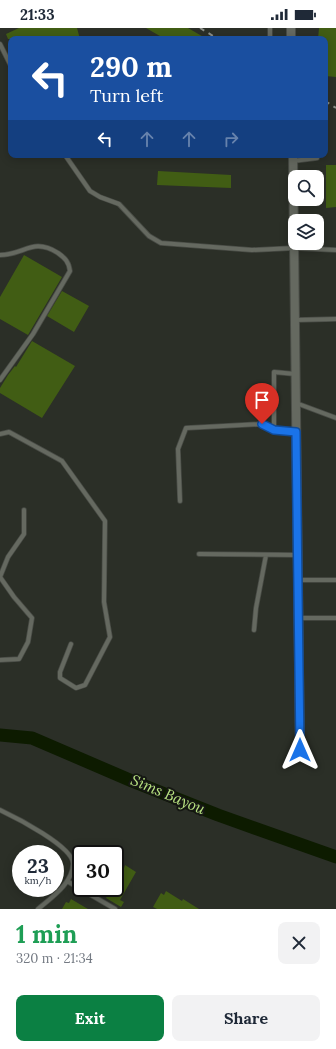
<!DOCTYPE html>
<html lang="en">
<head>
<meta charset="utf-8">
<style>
  :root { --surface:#fff; --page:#f2f2f3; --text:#1f2937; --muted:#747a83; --accent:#0b8043 }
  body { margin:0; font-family:Lora,serif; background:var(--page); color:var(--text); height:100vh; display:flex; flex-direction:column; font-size:15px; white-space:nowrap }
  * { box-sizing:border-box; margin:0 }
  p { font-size:13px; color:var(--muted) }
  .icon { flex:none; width:22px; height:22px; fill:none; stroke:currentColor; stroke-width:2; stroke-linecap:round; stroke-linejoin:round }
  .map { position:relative; height:881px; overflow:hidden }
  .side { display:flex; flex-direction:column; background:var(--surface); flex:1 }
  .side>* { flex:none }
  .banner { position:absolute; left:8px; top:8px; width:320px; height:122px; border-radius:8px; box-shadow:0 2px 10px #0003; background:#1a4fa0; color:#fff; overflow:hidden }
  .tools { position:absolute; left:288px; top:142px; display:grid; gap:8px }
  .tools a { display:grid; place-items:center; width:36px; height:36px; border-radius:8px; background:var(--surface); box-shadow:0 2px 10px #0003; font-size:20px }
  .speed { position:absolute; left:12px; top:817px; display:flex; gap:8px; font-size:20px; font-weight:700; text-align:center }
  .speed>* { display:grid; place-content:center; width:52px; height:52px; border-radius:50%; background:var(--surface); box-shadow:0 2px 10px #0003; line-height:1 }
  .speed small { font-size:10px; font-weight:400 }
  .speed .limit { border:2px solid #111; border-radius:6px; background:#fff; color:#111 }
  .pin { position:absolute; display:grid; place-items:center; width:34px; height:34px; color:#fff; margin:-41px -17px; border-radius:50% 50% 50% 0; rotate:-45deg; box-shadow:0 0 4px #0007 }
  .pin .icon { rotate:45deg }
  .me { position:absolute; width:44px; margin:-22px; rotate:0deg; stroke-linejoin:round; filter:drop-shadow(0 0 3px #0008) }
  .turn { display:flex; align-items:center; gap:14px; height:84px; padding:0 16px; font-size:18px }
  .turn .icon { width:52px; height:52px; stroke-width:2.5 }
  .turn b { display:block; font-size:28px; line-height:34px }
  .lanes { display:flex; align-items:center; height:38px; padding:0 16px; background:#0003; justify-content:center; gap:20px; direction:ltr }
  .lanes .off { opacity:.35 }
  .round { display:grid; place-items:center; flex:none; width:42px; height:42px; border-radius:8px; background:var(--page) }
  .headline { display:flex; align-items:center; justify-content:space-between; height:68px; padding:0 16px }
  h1 { font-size:24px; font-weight:700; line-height:30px; color:#1e9e55 }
  .action { display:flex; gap:8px; margin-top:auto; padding:8px 16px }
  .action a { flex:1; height:46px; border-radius:8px; background:var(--accent); color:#fff; font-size:16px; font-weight:700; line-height:46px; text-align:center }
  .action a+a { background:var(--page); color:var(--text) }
  .status { display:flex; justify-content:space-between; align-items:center; height:28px; padding:0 20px; background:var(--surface); direction:ltr }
  .status svg { height:11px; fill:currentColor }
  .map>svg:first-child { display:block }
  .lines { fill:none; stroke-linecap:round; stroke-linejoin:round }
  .river { stroke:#0d1b00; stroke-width:13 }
  .building { fill:#415d14 }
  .service-casing { stroke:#494c46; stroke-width:5.5 }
  .minor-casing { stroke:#494c46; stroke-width:10 }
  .service { stroke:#656960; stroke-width:4 }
  .minor { stroke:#656960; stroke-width:8 }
  .rail { stroke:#8b8f88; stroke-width:2; stroke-dasharray:5 5; stroke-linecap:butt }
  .route-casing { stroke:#114b97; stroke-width:10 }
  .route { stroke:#1a73e8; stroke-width:7 }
  .labels { text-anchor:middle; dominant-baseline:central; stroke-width:4; stroke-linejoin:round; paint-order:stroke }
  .water-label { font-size:15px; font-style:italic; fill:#b9e482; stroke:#151713 }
</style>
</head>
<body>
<div class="status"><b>21:33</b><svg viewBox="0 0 49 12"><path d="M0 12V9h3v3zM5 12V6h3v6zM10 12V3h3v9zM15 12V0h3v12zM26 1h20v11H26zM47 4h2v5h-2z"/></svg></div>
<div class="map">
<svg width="336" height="881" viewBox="0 0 336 881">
  <rect width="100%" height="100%" fill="#2b2f27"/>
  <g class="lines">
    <path class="river" d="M0,707l32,3 100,43 86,34 118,42"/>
  </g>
  <path class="building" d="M19,0h58l3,11h-53l-1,-3 -7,3h-11l-2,-5z
    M146,0h42l19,11h-42z
    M319,0h17v49l-11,-1v-37h-7z
    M326,137h10v42l-10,1z
    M158,143l73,4v13l-74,-3z
    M24,227l38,22 -34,58 -28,-16v-22z
    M62,263l27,15 -15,26 -27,-16z
    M32,313l43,25 -33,52 -42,-25v-5l8,-13 7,-9 1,1z
    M115,835l9,5 1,-3 11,7 -16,28 4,2 -3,5 -15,-9 5,-10h4z
    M166,863l16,10 1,-2 16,10h-42l-4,-2 8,-14 3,2z
    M71,871l17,10h-26l4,-7 3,1z"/>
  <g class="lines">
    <defs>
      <path id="service" d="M270,0v11
        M0,16l11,22
        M65,127l25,36 10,6 19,7 30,32 12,7 91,7 42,-2 42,2
        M293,133l24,-3
        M294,172l21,1
        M0,227c25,0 32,-18 58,-2 7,5 11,9 12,18l-37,63 -33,46
        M295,292l41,-1
        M295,346l-21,-2v58l22,3
        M296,375l40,15
        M0,406l9,-2 53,29 43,60 -1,81 6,35 -25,48 -9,3 -16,-10v-6l11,-28
        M180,473l-2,-52 8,-21 76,-4 12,6
        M199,526l98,1
        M298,552h38
        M298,590h38
        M254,602l2,-22 10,-53
        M0,632l19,-1 9,-17 4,-24 -18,-21 -14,-20 8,-20 16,-23v-24
        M0,782c15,7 74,37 73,54 0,19 -22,34 -35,45
        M67,853l48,28"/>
      <path id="minor" d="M291,0v11
        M293,127l7,595"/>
    </defs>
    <use href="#service" class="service-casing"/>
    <use href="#minor" class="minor-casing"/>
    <use href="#service" class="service"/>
    <use href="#minor" class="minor"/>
    <path class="rail" d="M200,0l18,11
      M325,73l11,7"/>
  </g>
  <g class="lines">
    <defs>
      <path id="route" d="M262,396l12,6 22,2 4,318"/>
    </defs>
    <use href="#route" class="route-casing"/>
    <use href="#route" class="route"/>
  </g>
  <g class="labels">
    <g class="water-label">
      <text transform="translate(168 766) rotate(23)">Sims Bayou</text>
    </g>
  </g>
</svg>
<div class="tools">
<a><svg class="icon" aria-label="search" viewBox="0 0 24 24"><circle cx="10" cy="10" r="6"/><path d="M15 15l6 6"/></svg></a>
<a><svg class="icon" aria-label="layers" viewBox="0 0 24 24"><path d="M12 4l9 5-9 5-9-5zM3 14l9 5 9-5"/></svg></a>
</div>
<div class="speed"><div>23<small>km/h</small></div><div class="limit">30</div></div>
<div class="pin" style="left:262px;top:396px;background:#d93025"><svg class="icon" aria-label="arrive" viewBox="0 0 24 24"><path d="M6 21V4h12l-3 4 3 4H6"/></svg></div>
<svg class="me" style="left:300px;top:722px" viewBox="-20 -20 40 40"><path d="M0-17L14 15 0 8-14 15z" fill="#1a73e8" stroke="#fff" stroke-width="4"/></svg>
<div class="banner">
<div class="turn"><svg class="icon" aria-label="left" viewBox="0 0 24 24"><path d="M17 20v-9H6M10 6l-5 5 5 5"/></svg><div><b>290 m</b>Turn left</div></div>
<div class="lanes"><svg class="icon" aria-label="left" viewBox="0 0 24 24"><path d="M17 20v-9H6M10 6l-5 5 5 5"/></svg><svg class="icon off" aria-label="ahead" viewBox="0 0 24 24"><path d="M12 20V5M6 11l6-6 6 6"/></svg><svg class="icon off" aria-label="ahead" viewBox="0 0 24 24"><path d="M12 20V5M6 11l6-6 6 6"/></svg><svg class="icon off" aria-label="right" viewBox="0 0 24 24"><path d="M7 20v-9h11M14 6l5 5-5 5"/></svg></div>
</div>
</div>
<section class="side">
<div class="headline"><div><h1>1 min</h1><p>320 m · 21:34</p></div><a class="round"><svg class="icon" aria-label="close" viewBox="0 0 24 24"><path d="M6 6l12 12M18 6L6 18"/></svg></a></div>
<div class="action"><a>Exit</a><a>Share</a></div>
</section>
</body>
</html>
